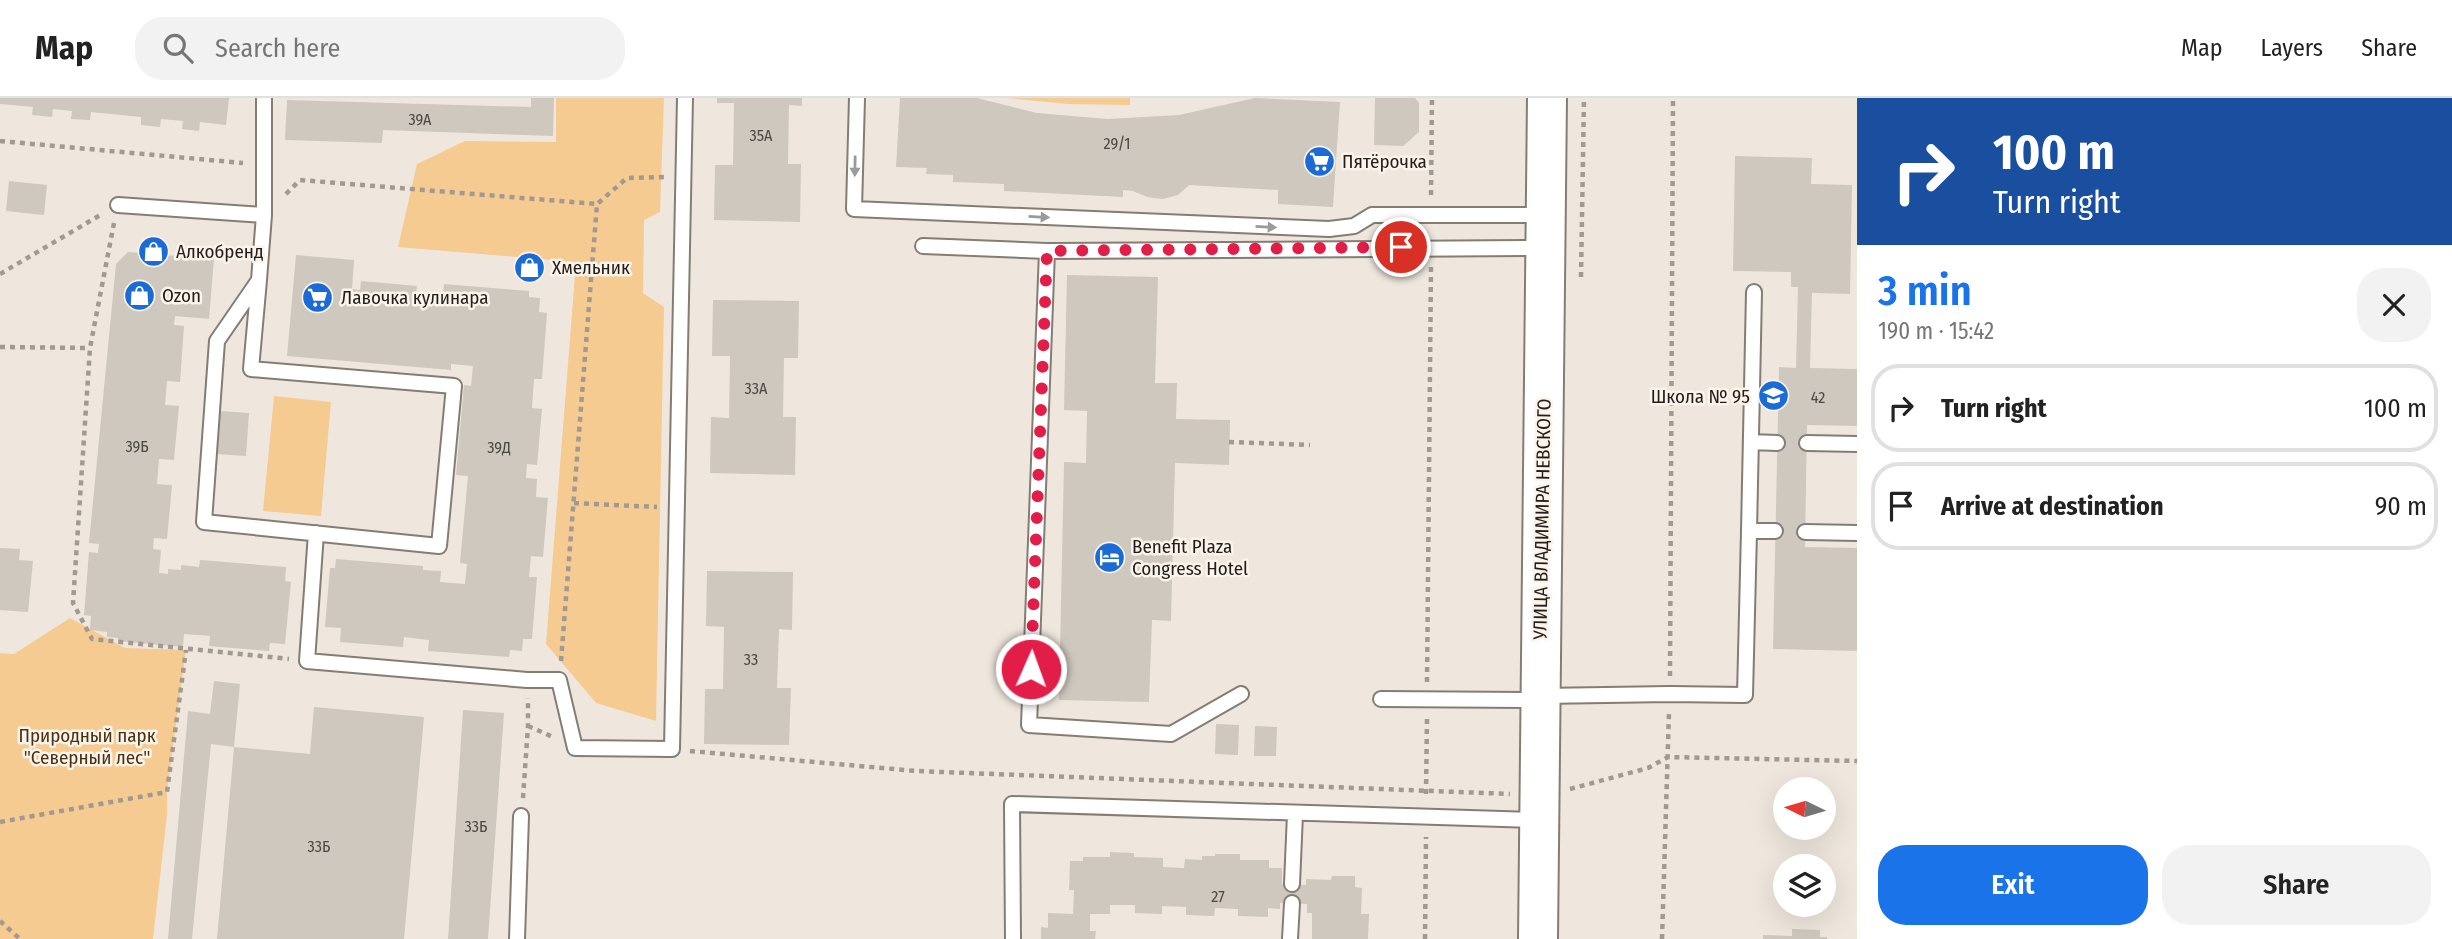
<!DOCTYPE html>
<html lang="en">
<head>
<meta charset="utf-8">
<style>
  :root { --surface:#fff; --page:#f2f2f2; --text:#222; --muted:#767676; --line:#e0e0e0; --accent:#1a73e8 }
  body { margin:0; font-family:"Fira Sans Condensed",sans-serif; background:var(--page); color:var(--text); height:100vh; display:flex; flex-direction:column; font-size:26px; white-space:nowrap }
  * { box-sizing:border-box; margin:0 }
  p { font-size:23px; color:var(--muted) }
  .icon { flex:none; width:38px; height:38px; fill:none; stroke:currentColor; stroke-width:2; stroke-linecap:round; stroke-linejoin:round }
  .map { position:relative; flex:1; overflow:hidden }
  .panel { display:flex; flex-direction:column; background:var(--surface); width:595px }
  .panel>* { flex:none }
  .guide { background:#1a4fa0; color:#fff; overflow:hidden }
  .needle { width:46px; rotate:275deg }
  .buttons { position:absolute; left:1773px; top:679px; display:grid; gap:14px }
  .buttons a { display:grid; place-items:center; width:63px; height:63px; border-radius:50%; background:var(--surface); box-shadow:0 7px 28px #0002; font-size:35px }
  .pin { position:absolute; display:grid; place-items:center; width:60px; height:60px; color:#fff; margin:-30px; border:4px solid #fff; border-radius:50%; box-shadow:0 2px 7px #0007 }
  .me { position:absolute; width:77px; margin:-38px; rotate:2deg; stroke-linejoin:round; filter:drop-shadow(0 0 5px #0008) }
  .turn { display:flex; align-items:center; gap:24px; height:147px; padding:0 21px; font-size:32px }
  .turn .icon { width:91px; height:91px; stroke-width:2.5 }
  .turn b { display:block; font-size:49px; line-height:60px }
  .round { display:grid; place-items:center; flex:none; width:74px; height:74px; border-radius:28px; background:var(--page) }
  .overview { display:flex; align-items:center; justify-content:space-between; height:119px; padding:0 21px }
  h1 { font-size:42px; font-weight:600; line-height:52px; color:var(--accent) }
  .action { display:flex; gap:14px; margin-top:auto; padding:14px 21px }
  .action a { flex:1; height:80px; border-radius:28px; background:var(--accent); color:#fff; font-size:28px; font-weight:600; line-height:80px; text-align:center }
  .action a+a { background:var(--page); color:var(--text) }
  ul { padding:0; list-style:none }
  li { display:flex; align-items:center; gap:21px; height:88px; margin:0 14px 10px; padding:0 7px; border:4px solid var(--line); border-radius:28px }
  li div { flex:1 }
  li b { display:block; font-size:26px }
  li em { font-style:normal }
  header { display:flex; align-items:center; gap:42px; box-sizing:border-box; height:98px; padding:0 35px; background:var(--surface); border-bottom:2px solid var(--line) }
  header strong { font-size:33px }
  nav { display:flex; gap:38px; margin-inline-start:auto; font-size:24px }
  .search { width:490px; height:63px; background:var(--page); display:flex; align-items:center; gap:18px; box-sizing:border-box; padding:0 24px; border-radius:28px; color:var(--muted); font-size:26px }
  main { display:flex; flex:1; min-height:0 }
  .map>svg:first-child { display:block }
  .green { fill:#f6cb92 }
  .building { fill:#cfc8be }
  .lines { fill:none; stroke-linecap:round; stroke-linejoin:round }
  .lane-casing { stroke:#847d74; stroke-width:18 }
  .secondary-casing { stroke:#847d74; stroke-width:42 }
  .path { stroke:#a09a92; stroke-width:4.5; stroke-dasharray:5 5; stroke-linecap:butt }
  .lane { stroke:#fff; stroke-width:14 }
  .secondary { stroke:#fff; stroke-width:38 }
  .oneway { fill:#9b9a98 }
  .route { stroke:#e11d48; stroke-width:12; stroke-dasharray:0 21.6 }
  .labels { text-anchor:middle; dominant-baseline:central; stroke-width:5; stroke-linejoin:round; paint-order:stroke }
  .number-label { font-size:16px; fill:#4c4844 }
  .poi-label { font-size:19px; fill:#211e1b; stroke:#fcf4ea; text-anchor:start }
  .street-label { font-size:19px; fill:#211e1b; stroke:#fcf4ea }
  .park-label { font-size:19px; fill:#473212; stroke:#fcf4ea }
</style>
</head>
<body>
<header>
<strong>Map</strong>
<div class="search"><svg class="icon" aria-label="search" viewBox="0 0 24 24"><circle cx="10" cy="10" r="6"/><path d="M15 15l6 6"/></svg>Search here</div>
<nav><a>Map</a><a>Layers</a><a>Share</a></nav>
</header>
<main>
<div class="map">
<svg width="1857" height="841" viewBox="0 0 1857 841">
  <rect width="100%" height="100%" fill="#efe7dd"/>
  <path class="green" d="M556,0h108l-4,114 -16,8 -1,73 21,14 -8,414 -60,-18 -50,-59 30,-382 -178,-15 19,-83 48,-23 91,1z
    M1007,0h123v7l-62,-1z
    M274,298l57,6 -10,114 -58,-5z
    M70,520l55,30 61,2 -19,142v23l-14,124h-153v-286l14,1z"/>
  <path class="building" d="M0,0h229l-3,27 -26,-3 -1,9 -17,-2 1,-8 -22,-2 -1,8 -19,-2v-8l-50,-5 -1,8 -19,-1 1,-8 -19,-2 -1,8 -20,-2 1,-8 -33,-3z
    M531,0h23l-1,38 -170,-6 -1,13 -97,-3 2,-40 244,7z
    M717,0h85v8l-13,-1 -1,59h13l-1,58 -86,-2 1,-55h18l1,-62h-17z
    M900,0h77l60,15 71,6 71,-4 76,-17 85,4 -7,105 -55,-3v-14l-89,-5 -11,10 -15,4 -16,-2 -14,-6 -10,-1v7l-119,-6v-7l-51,-2v-7l-27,-1 1,-6 -31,-1z
    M1375,0h40l4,5v29l-16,14 -29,-1z
    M1735,58l77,2 -1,26 41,1 -2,109 -38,-1 -2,75 47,1v57l-50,-1 -2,122 52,1v103l-84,-2 6,-282 17,1 2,-81h-7v-15l-58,-1z
    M9,83l38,4 -3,30 -38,-4z
    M128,154l86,7 -5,60 -34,-3 -1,9 10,1 -4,56 -13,-1 -2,24 14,1 -5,54 -15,-1 -2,25 15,1 -5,54 -13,-1 -1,11 8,1 -2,23 9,1v-5l13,1v-5l18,2 1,-7 86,7 -1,14 6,1 -6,62 -15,-1 -1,8 -60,-5 1,-10 -26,-2 -1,13 -65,-6v-3l-11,-1v-5l-17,-2 1,-14 -7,-1 5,-63 9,1 1,-9 -10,-1 27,-279z
    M296,157l58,5 -2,29 8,1 1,-9 56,5 -1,8 27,3 1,-13 85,7v6l11,1 -1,14 8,1 -5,66h-8l-2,29 10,1 -5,56 -10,-1 -1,14 11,1 -1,18 12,1 -5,59 -12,-1 -2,21h8l-5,62h-9l-1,12 -12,-1 -1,7 -81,-6 1,-11 -25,-3 -1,10 -63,-5 1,-14 -16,-1 5,-59h5l1,-9 87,7v4l18,1 -1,11 25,2 2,-20 -7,-1 8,-87 -12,-1 8,-90 7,1 2,-20 -22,-2v6l-164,-14z
    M1067,177l91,2 -3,106h22l-1,36 54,1 -1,45 -54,-2 -4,158 -19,-1 -3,82 -90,-2 5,-238 22,1 1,-52 -23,-1z
    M713,202l86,1 -1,57h-14l-1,59h13l-1,58 -85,-2 1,-56 18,1 1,-62h-18z
    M220,313l29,2 -3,43 -30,-2z
    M0,450l20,1 -1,11 14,1 -5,51 -28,-2z
    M707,473l86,1 -1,58 -13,-1 -2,59h14l-2,57 -85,-1 1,-55h18l1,-62 -18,-1z
    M214,583l26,3 -6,63 -23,-3 -19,195h-24l20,-228 22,3z
    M314,609l110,10 -20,222h-187l17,-192 76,7z
    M463,612l41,3 -16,226h-40z
    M1216,626l23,1 -1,30 -23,-1z
    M1255,628l22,1 -1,29h-22z
    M1110,754l24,1v4l29,1v9l21,1 1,-9 17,1v-4h13v-2h25v6h29v8h13v16l24,1v-6l25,1 1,-4h23v11l7,1 -1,26h8l-1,25h-56v-26h-5v-9l-27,-1v6l-12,-1v9l-30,-1v-7l-23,-1 -1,8 -28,-1v-8l-24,-1v8l-27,-1v-8h-25v9h-20v17h6l-1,8h-54v-12l7,1v-15l25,1 1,-24h-5l1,-29h13v-4h27z
    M1792,831l28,1v7h7v2h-64v-4l29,1z"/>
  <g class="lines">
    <defs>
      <path id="lane" d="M857,0l-3,111 475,20 25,-3 18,-11h173
        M118,107l146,10v-117
        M923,148l124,5 497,-3
        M1047,153l-18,474 142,9 70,-40
        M259,182l-8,89 203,17 -15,160 -235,-24 13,-181z
        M259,182l5,-65
        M1751,344l26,1
        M1807,345l50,1
        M1749,433l5,-239
        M1805,434l52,1
        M316,435l-9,128 220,19h32l16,68 97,1 13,-651
        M1541,598l129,-2 75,1 4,-164h26
        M1381,601l158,1
        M1292,786l3,-70
        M517,841l4,-123
        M1013,841l-1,-135 526,16
        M1290,841l2,-36"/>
      <path id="secondary" d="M1538,841l9,-841"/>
    </defs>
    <use href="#lane" class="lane-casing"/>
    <use href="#secondary" class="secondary-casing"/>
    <path class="path" d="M0,43l243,22
      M286,96l14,-14 297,24
      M1431,97l1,-97
      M114,125l-24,125 -17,255 19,36 197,20
      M0,176l102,-60
      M1581,179l3,-179
      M0,249l90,1
      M1229,344l81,3
      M574,405l83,4
      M561,563l36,-457 30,-26 39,-1
      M1670,578l3,-578
      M1427,584l4,-415
      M528,628l25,11
      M690,653l226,20 594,23
      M1570,691l78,-21 20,-11 189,4
      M1426,696l1,-76
      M523,700l5,-72v-28
      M0,724l167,-30 19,-142
      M0,823l20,18
      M1425,841l1,-102
      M1662,841l7,-227"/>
    <use href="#lane" class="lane"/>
    <use href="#secondary" class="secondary"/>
  </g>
  <defs><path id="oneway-solid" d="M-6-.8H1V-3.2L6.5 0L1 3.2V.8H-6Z" transform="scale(1.75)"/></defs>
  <g class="oneway">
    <use href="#oneway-solid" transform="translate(855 68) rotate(91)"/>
    <use href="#oneway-solid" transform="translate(1039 119) rotate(3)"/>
    <use href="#oneway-solid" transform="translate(1266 129) rotate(3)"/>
  </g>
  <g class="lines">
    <path class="route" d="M1031,571l16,-418 354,-4"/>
  </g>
  <defs>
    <symbol id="supermarket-disc" viewBox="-11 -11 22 22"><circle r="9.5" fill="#1b6bd6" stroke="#fcf4ea"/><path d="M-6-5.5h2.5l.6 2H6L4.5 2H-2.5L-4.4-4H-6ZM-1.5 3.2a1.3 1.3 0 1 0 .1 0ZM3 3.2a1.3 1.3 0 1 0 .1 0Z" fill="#fff"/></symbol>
    <symbol id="shop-disc" viewBox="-11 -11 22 22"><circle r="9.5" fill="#1b6bd6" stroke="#fcf4ea"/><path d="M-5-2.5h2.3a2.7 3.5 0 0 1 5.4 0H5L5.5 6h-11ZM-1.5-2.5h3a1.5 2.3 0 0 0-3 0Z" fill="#fff"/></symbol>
    <symbol id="school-disc" viewBox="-11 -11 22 22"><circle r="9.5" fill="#1b6bd6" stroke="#fcf4ea"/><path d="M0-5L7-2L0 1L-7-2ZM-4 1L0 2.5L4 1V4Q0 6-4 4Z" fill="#fff"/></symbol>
    <symbol id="hotel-disc" viewBox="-11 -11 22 22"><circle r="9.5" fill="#1b6bd6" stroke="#fcf4ea"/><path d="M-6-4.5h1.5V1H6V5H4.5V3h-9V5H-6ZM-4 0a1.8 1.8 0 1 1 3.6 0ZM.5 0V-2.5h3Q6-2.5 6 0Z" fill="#fff"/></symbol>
  </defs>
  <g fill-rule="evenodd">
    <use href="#supermarket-disc" x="1302" y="46" width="35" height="35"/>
    <use href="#shop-disc" x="136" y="136" width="35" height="35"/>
    <use href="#shop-disc" x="512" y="152" width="35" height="35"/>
    <use href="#shop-disc" x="122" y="180" width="35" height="35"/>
    <use href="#supermarket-disc" x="300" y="182" width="35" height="35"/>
    <use href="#school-disc" x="1756" y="280" width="35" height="35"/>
    <use href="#hotel-disc" x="1092" y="442" width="35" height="35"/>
  </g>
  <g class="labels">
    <g class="number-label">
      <text x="420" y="21">39А</text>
      <text x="761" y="37">35А</text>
      <text x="1117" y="45">29/1</text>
      <text x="756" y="290">33А</text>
      <text x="1818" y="299">42</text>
      <text x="137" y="348">39Б</text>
      <text x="499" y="349">39Д</text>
      <text x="751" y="561">33</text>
      <text x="476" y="728">33Б</text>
      <text x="319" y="748">33Б</text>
      <text x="1218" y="798">27</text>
    </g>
    <g class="poi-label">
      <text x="1342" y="63">Пятёрочка</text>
      <text x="176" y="153">Алкобренд</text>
      <text x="552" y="169">Хмельник</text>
      <text x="162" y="197">Ozon</text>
      <text x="341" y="199">Лавочка кулинара</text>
      <text x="1750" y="298" text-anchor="end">Школа № 95</text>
      <text x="1132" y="448">Benefit Plaza<tspan x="1132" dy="22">Congress Hotel</tspan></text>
    </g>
    <g class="street-label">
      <text transform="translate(1542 421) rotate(-89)">УЛИЦА ВЛАДИМИРА НЕВСКОГО</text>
    </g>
    <g class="park-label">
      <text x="87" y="637">Природный парк<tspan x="87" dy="22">"Северный лес"</tspan></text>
    </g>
  </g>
</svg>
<div class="buttons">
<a><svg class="needle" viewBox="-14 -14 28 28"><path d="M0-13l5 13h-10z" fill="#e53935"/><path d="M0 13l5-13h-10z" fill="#767676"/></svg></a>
<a><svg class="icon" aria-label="layers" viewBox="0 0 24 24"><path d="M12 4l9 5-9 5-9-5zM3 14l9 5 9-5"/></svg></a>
</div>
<div class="pin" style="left:1401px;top:149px;background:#d93025"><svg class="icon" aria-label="arrive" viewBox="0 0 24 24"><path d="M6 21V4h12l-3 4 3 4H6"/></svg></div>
<svg class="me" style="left:1031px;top:571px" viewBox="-20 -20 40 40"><circle r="17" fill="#e11d48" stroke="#fff" stroke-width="3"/><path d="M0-11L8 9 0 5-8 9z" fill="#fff"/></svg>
</div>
<section class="panel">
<div class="guide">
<div class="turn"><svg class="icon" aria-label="right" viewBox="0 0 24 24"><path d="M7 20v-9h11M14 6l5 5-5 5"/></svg><div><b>100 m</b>Turn right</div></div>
</div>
<div class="overview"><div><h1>3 min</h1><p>190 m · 15:42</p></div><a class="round"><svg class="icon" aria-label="close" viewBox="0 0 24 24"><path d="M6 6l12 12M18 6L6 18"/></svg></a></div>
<ul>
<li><svg class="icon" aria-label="right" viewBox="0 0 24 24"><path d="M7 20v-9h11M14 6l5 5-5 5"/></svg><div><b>Turn right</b></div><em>100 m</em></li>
<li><svg class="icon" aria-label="arrive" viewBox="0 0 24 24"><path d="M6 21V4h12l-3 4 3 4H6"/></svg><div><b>Arrive at destination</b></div><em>90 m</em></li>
</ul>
<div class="action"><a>Exit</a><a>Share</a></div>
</section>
</main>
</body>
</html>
